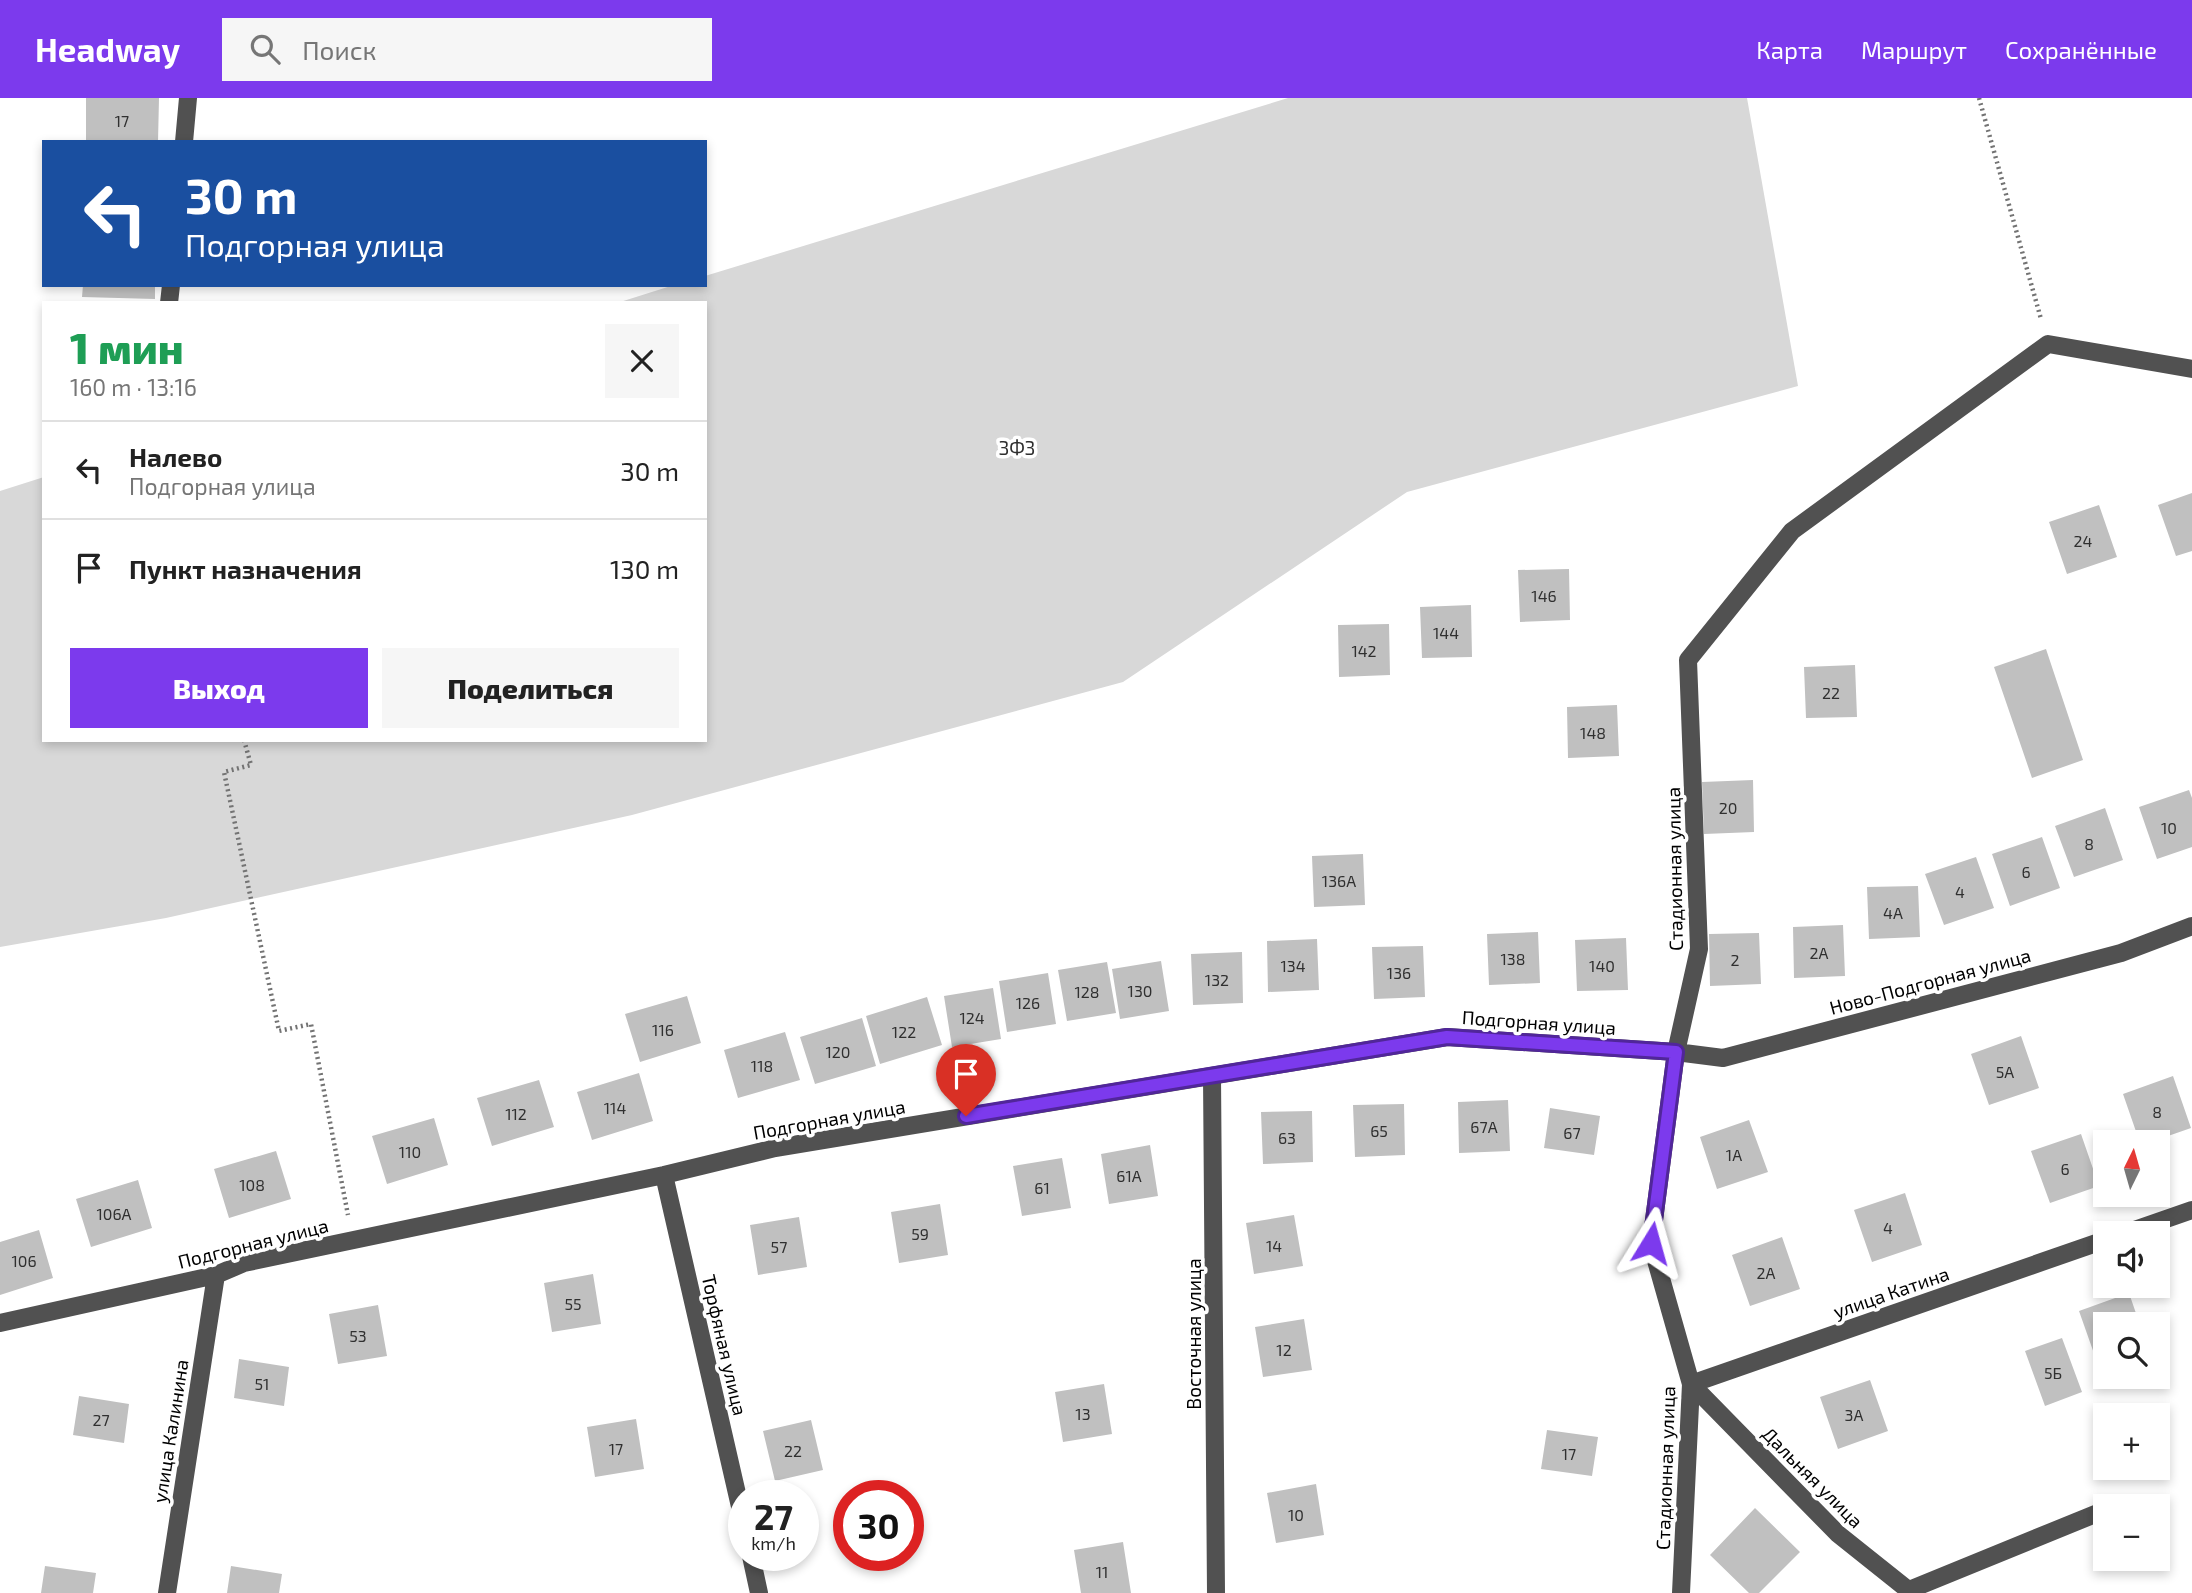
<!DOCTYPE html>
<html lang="ru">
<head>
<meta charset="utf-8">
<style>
  :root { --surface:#fff; --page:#f6f6f6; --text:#222; --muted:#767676; --line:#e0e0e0; --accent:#7c3aed }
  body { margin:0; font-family:"Exo 2",sans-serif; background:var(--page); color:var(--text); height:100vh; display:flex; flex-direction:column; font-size:26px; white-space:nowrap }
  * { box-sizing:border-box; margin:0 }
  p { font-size:23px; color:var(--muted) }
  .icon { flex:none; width:38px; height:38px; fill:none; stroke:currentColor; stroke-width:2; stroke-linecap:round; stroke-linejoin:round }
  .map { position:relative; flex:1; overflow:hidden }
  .panel { position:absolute; left:42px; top:203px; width:665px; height:441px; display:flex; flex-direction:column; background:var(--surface); border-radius:0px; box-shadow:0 4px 10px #0003 }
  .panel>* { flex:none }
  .top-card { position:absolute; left:42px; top:42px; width:665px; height:147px; border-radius:0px; box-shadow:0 4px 10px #0003; background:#1a4fa0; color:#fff; overflow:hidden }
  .needle { width:46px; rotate:5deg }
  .buttons { position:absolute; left:2093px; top:1032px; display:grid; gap:14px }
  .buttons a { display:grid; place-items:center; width:77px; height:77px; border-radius:0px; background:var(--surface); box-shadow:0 4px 10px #0003; font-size:35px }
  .speed { position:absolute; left:728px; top:1382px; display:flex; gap:14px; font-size:35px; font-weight:700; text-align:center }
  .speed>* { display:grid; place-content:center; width:91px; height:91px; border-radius:50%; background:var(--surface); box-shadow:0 4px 10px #0003; line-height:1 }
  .speed small { font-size:18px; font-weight:400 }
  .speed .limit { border:10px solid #d22; background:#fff; color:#111 }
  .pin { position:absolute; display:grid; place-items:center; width:60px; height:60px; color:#fff; margin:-72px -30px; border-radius:50% 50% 50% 0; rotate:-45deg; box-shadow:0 0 7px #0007 }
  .pin .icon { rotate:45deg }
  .me { position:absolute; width:77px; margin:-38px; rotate:8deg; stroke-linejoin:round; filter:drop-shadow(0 0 5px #0008) }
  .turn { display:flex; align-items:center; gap:24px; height:147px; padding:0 28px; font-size:32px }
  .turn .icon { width:91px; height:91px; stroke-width:2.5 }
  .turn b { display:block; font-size:49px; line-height:60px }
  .round { display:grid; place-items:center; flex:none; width:74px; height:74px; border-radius:0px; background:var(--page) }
  .head { display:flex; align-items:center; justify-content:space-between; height:119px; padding:0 28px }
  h1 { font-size:42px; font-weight:800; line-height:52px; color:#1e9e55 }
  .cta { display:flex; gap:14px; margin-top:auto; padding:14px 28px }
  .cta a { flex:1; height:80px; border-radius:0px; background:var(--accent); color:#fff; font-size:28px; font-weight:800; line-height:80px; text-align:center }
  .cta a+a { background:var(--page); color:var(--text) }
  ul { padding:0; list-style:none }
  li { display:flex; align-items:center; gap:21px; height:98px; padding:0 28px; border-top:2px solid var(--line) }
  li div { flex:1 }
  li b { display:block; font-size:26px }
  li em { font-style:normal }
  header { display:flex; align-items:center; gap:42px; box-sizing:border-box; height:98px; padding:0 35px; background:var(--accent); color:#fff }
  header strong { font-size:33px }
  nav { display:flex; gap:38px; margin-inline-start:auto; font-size:24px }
  .search { width:490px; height:63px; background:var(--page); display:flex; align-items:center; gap:18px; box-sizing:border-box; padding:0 24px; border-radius:0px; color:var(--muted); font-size:26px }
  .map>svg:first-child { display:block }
  .green { fill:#d8d8d8 }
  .building { fill:#c0c0c0 }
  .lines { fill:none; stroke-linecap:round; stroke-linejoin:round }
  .path { stroke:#737373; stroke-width:4.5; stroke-dasharray:2 3.5; stroke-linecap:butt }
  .minor { stroke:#515151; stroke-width:18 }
  .route-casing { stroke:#51269a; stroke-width:18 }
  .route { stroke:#7c3aed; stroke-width:12 }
  .labels { text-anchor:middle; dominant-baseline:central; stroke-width:7; stroke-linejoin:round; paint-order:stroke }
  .number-label { font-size:16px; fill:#303030 }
  .park-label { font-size:19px; fill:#2f2f2f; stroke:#fff }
  .street-label { font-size:19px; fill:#000; stroke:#fff }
</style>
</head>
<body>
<header>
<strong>Headway</strong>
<div class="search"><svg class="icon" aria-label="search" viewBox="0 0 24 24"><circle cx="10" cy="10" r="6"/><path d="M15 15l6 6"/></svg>Поиск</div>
<nav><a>Карта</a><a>Маршрут</a><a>Сохранённые</a></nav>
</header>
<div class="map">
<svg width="2192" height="1495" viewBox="0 0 2192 1495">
  <rect width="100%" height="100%" fill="#fff"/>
  <path class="green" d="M1288,0h459l51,288 -391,106 -284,190 -491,133 -466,103 -166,29v-456l44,-14v263h661v-437h-88l57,-18h31v-9z"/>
  <path class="building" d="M86,0h73l-1,44h-72z
    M83,187h72v14l-73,-2z
    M2192,395v58l-16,5 -18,-51z
    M2099,407l18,52 -50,17 -18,-52z
    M1569,471l1,51 -50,2 -2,-52z
    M1471,507l1,52 -50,1 -2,-51z
    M1389,526l1,51 -51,2 -1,-52z
    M2046,551l37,111 -51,18 -38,-111z
    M1855,567l2,52 -51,1 -2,-51z
    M1617,607l2,51 -51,2 -1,-51z
    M1753,682l1,52 -50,2 -2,-52z
    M2189,692l3,8v49l-35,12 -18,-52z
    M2105,710l18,52 -49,17 -19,-51z
    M2042,739l18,51 -50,18 -18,-52z
    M1363,756l2,51 -51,2 -2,-51z
    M1976,759l18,51 -50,17 -19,-51z
    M1918,788l2,51 -51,2 -2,-52z
    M1843,827l2,51 -51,2 -1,-51z
    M1538,834l2,51 -51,2 -2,-51z
    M1759,835l2,51 -51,2 -1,-52z
    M1626,840l2,52 -51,1 -2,-51z
    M1317,841l2,51 -51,2 -1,-51z
    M1423,848l2,51 -51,2 -2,-52z
    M1242,854l1,51 -50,2 -2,-51z
    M1161,863l8,50 -49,8 -8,-50z
    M1107,864l9,51 -49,8 -9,-51z
    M1048,875l8,51 -49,8 -8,-51z
    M993,890l8,51 -49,8 -8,-51z
    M687,898l14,47 -61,19 -15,-48z
    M927,899l15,48 -62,19 -14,-48z
    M862,920l14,48 -61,18 -15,-47z
    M785,934l15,48 -62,18 -14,-48z
    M2021,938l18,52 -50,17 -18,-51z
    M639,975l14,48 -61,19 -15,-48z
    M2173,978l18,52 -43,15h-8l-17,-49z
    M539,982l15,47 -62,19 -15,-48z
    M1508,1002l2,51 -51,2 -1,-51z
    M1404,1006l1,51 -50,2 -2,-52z
    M1550,1010l50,8 -6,39 -50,-7z
    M1312,1013l1,51 -50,2 -2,-52z
    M434,1020l14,47 -61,19 -15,-48z
    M1749,1022l19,52 -51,17 -17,-52z
    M2081,1036l18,52 -49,17 -19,-52z
    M1150,1047l8,51 -49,8 -8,-50z
    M276,1053l15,48 -62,19 -15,-49z
    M1062,1060l9,50 -49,8 -9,-50z
    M138,1082l14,48 -61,19 -15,-48z
    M1905,1095l17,52 -50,17 -18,-52z
    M940,1106l8,51 -49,8 -8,-51z
    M1294,1117l9,51 -49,8 -8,-51z
    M799,1119l8,50 -49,8 -8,-50z
    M39,1132l14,48 -53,17v-53z
    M1782,1139l18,52 -50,17 -18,-51z
    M593,1176l8,50 -49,8 -8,-49z
    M2129,1195l11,32h-35v34l-8,3 -18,-51z
    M378,1207l9,51 -49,8 -9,-50z
    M1304,1221l8,51 -49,7 -8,-50z
    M2062,1240l20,54 -37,14 -20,-55z
    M239,1261l50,8 -5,39 -50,-8z
    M1870,1282l18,51 -50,18 -18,-52z
    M1104,1286l8,50 -49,8 -8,-50z
    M79,1298l50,8 -5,39 -51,-8z
    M636,1321l8,50 -49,8 -8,-50z
    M811,1322l12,50 -48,11 -12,-50z
    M1547,1332l51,7 -6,39 -51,-7z
    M1316,1386l8,51 -48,8 -9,-50z
    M1755,1410l45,44 -41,41h-10l-39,-38z
    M1123,1444l8,51h-50l-7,-43z
    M45,1468l51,7 -3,20h-52z
    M231,1468l51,8 -3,19h-52z"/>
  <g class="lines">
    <path class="path" d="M1979,0l62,221
      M244,642l7,25 -27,7 55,259 32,-7 37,191"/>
    <path class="minor" d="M184,44l4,-44
      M169,205l2,-18
      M1212,978l4,517
      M664,1077l80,349
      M2123,1136l69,-24
      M0,1225l216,-48 28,-12 420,-88 111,-27 672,-111 229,15 47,6 398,-105 71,-27
      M751,1458l8,37
      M1909,1492l196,-80
      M167,1495l49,-318
      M1681,1495l10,-209 -40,-141 25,-191 23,-103 -11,-289 104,-129 256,-187 144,25
      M1912,1495l-74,-59 -147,-150 414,-144"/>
  </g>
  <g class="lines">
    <defs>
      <path id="route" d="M966,1018l481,-79 229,15 -25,191"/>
    </defs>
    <use href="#route" class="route-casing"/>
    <use href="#route" class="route"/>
  </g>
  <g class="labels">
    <g class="number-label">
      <text x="122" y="22">17</text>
      <text x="2083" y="442">24</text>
      <text x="1544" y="497">146</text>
      <text x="1446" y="534">144</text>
      <text x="1364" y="552">142</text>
      <text x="1831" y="594">22</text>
      <text x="1593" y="634">148</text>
      <text x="1728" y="709">20</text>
      <text x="2169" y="729">10</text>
      <text x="2089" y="745">8</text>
      <text x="2026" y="773">6</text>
      <text x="1339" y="782">136А</text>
      <text x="1960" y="793">4</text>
      <text x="1893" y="814">4А</text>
      <text x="1819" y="854">2А</text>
      <text x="1513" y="860">138</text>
      <text x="1735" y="861">2</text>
      <text x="1293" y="867">134</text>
      <text x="1602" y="867">140</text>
      <text x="1399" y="874">136</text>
      <text x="1217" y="881">132</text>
      <text x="1140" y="892">130</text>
      <text x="1087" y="893">128</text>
      <text x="1028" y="904">126</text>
      <text x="972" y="919">124</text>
      <text x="663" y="931">116</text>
      <text x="904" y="933">122</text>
      <text x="838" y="953">120</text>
      <text x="762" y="967">118</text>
      <text x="2005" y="973">5А</text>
      <text x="615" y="1009">114</text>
      <text x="2157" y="1013">8</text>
      <text x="516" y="1015">112</text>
      <text x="1484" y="1028">67А</text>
      <text x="1379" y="1032">65</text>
      <text x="1572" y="1034">67</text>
      <text x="1287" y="1039">63</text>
      <text x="410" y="1053">110</text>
      <text x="1734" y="1056">1А</text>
      <text x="2065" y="1070">6</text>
      <text x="1129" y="1077">61А</text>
      <text x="252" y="1086">108</text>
      <text x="1042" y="1089">61</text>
      <text x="114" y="1115">106А</text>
      <text x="1888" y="1129">4</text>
      <text x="920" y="1135">59</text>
      <text x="1274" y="1147">14</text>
      <text x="779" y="1148">57</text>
      <text x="24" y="1162">106</text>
      <text x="1766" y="1174">2А</text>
      <text x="573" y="1205">55</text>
      <text x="358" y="1237">53</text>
      <text x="1284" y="1251">12</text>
      <text x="2053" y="1274">5Б</text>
      <text x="262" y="1285">51</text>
      <text x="1083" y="1315">13</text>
      <text x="1854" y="1316">3А</text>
      <text x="101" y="1321">27</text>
      <text x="616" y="1350">17</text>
      <text x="793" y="1352">22</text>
      <text x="1569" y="1355">17</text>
      <text x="1296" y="1416">10</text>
      <text x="1102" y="1473">11</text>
    </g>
    <g class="park-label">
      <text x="1017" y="349">ЗФЗ</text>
    </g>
    <g class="street-label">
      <text transform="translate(1674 771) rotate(-91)">Стадионная улица</text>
      <text transform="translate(1930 883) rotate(-15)">Ново-Подгорная улица</text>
      <text transform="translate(1539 924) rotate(4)">Подгорная улица</text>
      <text transform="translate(829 1021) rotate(-10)">Подгорная улица</text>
      <text transform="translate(253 1145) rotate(-14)">Подгорная улица</text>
      <text transform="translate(1891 1194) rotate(-19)">улица Катина</text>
      <text transform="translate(1193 1236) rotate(-90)">Восточная улица</text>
      <text transform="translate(725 1247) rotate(77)">Торфяная улица</text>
      <text transform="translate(170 1333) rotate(-81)">улица Калинина</text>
      <text transform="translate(1665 1370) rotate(-88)">Стадионная улица</text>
      <text transform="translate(1813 1379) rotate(45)">Дальняя улица</text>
    </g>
  </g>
</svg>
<div class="buttons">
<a><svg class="needle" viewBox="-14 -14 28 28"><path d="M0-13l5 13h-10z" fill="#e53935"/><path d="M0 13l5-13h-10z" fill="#767676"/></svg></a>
<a><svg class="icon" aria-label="sound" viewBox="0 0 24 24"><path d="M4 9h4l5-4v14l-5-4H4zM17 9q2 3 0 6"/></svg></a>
<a><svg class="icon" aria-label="search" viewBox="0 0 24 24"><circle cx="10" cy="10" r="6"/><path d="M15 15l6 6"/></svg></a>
<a>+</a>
<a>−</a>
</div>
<div class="speed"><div>27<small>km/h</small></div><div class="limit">30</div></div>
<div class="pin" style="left:966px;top:1018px;background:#d93025"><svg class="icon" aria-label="arrive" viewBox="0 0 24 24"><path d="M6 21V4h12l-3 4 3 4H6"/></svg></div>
<svg class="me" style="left:1651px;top:1145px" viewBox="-20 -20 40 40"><path d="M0-17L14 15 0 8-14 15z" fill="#7c3aed" stroke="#fff" stroke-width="4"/></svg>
<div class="top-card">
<div class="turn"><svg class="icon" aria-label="left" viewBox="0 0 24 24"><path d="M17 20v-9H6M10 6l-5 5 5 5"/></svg><div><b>30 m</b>Подгорная улица</div></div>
</div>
<section class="panel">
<div class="head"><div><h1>1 мин</h1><p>160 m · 13:16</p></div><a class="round"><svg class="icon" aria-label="close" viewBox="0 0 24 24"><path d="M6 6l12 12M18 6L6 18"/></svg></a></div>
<ul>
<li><svg class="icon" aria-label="left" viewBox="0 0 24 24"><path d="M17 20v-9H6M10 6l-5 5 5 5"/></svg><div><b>Налево</b><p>Подгорная улица</p></div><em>30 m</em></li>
<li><svg class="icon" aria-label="arrive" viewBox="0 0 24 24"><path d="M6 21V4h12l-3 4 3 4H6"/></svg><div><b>Пункт назначения</b></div><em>130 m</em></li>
</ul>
<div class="cta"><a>Выход</a><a>Поделиться</a></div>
</section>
</div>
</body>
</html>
